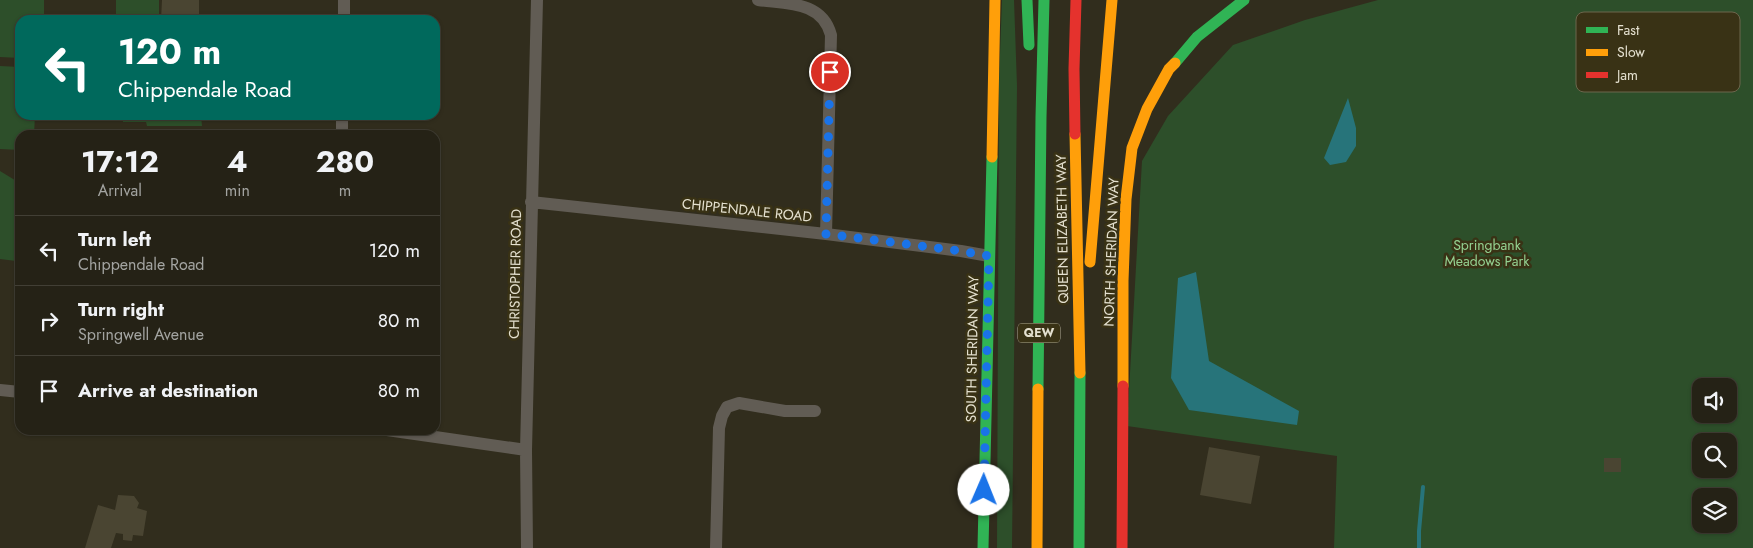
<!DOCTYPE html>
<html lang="en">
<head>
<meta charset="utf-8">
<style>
  :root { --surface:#252216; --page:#2d2a1f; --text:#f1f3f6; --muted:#a3a4a1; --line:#423f35 }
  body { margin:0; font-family:Jost,sans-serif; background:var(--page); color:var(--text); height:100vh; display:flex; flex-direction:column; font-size:19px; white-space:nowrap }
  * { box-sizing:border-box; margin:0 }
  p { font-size:16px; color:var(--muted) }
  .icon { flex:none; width:28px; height:28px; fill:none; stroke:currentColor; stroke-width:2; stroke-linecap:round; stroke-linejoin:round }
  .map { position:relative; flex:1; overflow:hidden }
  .details { position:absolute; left:15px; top:130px; width:425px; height:305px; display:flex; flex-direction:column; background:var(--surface); border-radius:15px; box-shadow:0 1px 4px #0004,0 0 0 1px var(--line) }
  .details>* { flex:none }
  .top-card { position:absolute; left:15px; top:15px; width:425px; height:105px; border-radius:15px; box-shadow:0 1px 4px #0004,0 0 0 1px var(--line); background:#00695c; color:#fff; overflow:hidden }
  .fabs { position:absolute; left:1692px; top:378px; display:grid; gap:10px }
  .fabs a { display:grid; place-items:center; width:45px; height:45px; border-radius:10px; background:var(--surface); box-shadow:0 1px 4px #0004,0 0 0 1px var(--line); font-size:25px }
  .pin { position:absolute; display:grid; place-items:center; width:42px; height:42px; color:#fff; margin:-21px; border:2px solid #fff; border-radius:50%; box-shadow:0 1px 5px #0007 }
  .me { position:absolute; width:55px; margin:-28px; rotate:1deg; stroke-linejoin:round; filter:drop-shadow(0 0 4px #0008) }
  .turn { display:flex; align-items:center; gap:18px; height:105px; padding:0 20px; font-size:22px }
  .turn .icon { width:65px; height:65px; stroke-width:2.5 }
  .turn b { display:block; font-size:35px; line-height:42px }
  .eta { display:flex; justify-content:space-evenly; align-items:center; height:85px; text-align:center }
  .eta b { font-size:30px; font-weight:700; line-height:35px }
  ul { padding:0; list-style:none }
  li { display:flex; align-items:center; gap:15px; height:70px; padding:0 20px; border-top:1px solid var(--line) }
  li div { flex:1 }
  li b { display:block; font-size:19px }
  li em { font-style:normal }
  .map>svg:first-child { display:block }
  .green { fill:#2d4f2a; fill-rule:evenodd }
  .water { fill:#27747a }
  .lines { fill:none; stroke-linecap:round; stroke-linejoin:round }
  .stream { stroke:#27747a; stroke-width:4 }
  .building { fill:#4a4532 }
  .street { stroke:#615c54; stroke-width:12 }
  .fast { stroke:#30b455; stroke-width:11 }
  .slow { stroke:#ff9f0a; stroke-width:11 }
  .jam { stroke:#e5322d; stroke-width:11 }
  .route { stroke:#1a73e8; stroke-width:9; stroke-dasharray:0 16.2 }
  .labels { text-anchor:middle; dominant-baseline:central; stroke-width:5; stroke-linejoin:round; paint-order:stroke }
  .shield { fill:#393215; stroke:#b1ac97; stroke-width:1 }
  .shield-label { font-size:12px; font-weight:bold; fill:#e4e0cf }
  .street-label { font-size:14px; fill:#e4e0cf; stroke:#393215 }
  .park-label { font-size:14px; fill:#94d191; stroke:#393215 }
  .key { fill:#393215; stroke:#6c664d; stroke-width:1 }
  .key-label { font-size:14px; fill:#e4e0cf }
</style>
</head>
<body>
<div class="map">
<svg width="1753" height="548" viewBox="0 0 1753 548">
  <rect width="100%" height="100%" fill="#312d1d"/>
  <path class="green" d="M0,0h44v20h-24v38l-20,-1z
    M116,0h43v20h-48l5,-6z
    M1002,0h12l3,86 -5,462h-15l2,-467z
    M1378,0h375v548h-419l3,-92 -210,-30 15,-265 26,-45 65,-71 72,-25zM1701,386h28v28h-28zM1701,441h28v28h-28zM1701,496h28v28h-28z
    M0,66l20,1v48h15l-1,20h-14v15l-20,-1z
    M123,115h78l1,11h-55l-1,-4h-23z
    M0,171l18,11 -2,79 -16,-2z"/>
  <path class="water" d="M1348,98l8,30v18l-10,16 -16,3 -6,-7z
    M1196,272l13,89 90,50 -2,14 -108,-15 -18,-32 7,-100z"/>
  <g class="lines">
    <path class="stream" d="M1419,548v-17l4,-44"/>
  </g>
  <path class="building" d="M162,0h37v20h-38z
    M1209,447l51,9 -9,48 -51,-9z
    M1604,458h17v14h-17z
    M118,495l16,1 5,7 -2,5 10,3 -4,25 -10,-1 -1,6 -9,-1v-6l-7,-1 -5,15h-26l13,-43 17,5z"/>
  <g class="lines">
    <path class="street" d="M758,0c29,4 64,1 73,35l-5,199
      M344,20v-20
      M342,135v-20
      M531,202l295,32 135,17 28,5
      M0,390l20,2
      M387,430l139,20
      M527,548l-1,-98 11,-450
      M716,548l3,-120 3,-12 5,-9 12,-4 46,8h30"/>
    <path class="fast" d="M1027,0l2,45
      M1175,63l22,-26 47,-37
      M1038,389l3,-272 3,-117
      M983,548l9,-391
      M1079,548l1,-175"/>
    <path class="slow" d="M1075,134l5,239
      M992,157l3,-157
      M1090,262l22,-262
      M1123,386v-105l3,-82 6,-51 15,-39 22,-40 6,-6
      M1037,548l1,-159"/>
    <path class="jam" d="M1075,134l-1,-65 2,-69
      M1122,548l1,-162"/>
  </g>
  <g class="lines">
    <path class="route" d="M830,72l-4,162 135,17 28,5 -5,234"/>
  </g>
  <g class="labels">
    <rect class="shield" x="1018" y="323.5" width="42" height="19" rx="4"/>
    <g class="shield-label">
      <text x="1039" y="333">QEW</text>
    </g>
    <g class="street-label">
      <text transform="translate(747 210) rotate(6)">CHIPPENDALE ROAD</text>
      <text transform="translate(1062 229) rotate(-91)">QUEEN ELIZABETH WAY</text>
      <text transform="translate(1111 252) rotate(-88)">NORTH SHERIDAN WAY</text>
      <text transform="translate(515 274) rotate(-89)">CHRISTOPHER ROAD</text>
      <text transform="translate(972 349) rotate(-89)">SOUTH SHERIDAN WAY</text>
    </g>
    <g class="park-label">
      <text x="1487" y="245">Springbank<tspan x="1487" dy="16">Meadows Park</tspan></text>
    </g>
  </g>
  <rect x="1576" y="12" width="164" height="80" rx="8" class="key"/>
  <rect x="1586" y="27" width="22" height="6" fill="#30b455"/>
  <rect x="1586" y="49" width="22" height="7" fill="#ff9f0a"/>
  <rect x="1586" y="72" width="22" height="6" fill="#e5322d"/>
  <g class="key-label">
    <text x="1617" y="35">Fast</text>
    <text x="1617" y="57">Slow</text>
    <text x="1617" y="80">Jam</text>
  </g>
</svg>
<div class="fabs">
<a><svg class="icon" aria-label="sound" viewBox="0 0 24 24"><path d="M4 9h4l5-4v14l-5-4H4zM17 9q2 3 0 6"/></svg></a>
<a><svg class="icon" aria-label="search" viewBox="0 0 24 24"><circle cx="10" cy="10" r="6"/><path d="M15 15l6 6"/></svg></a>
<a><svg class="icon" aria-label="layers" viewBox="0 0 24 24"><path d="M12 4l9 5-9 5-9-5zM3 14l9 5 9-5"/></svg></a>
</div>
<div class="pin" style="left:830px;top:72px;background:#d93025"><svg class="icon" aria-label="arrive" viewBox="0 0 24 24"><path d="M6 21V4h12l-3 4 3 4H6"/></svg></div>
<svg class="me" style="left:984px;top:490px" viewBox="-20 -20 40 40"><circle r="19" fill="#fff"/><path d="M0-13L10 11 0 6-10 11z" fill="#1a73e8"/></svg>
<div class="top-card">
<div class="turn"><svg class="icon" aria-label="left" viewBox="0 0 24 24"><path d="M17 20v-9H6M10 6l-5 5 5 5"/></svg><div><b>120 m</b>Chippendale Road</div></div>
</div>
<section class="details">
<div class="eta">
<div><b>17:12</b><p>Arrival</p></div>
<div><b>4</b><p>min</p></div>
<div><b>280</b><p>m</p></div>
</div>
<ul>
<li><svg class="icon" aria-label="left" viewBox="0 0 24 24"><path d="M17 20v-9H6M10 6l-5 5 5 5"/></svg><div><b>Turn left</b><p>Chippendale Road</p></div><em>120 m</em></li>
<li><svg class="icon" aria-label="right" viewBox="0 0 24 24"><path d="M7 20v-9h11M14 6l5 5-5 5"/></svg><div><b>Turn right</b><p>Springwell Avenue</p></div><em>80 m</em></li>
<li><svg class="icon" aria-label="arrive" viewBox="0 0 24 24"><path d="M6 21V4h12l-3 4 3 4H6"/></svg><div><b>Arrive at destination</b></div><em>80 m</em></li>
</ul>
</section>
</div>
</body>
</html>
